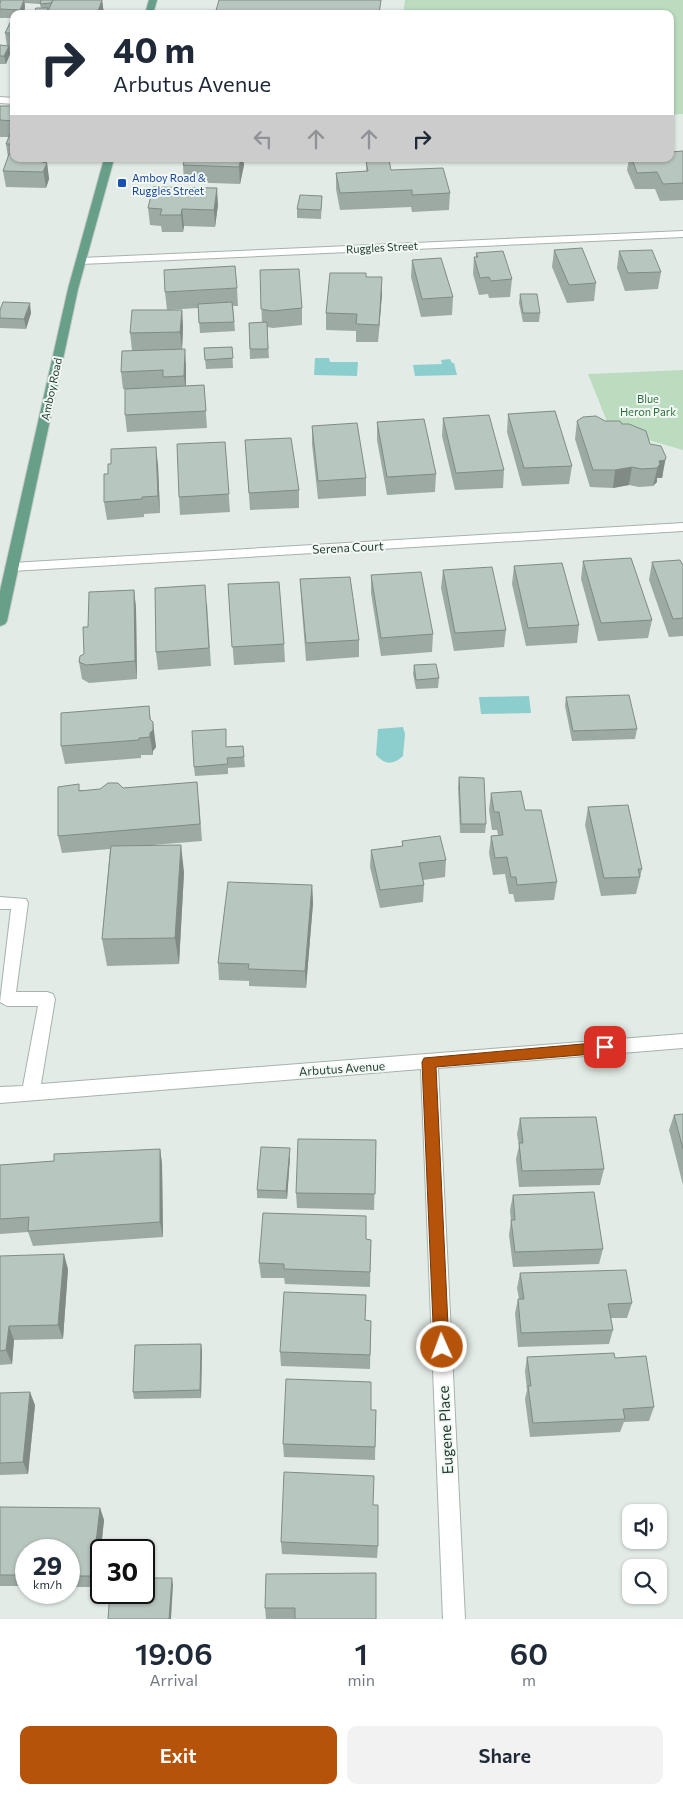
<!DOCTYPE html>
<html lang="en">
<head>
<meta charset="utf-8">
<style>
  :root { --surface:#fff; --page:#f2f2f3; --text:#1f2937; --muted:#747a83; --accent:#b45309 }
  body { margin:0; font-family:Commissioner,sans-serif; background:var(--page); color:var(--text); height:100vh; display:flex; flex-direction:column; font-size:19px; white-space:nowrap }
  * { box-sizing:border-box; margin:0 }
  p { font-size:16px; color:var(--muted) }
  .icon { flex:none; width:28px; height:28px; fill:none; stroke:currentColor; stroke-width:2; stroke-linecap:round; stroke-linejoin:round }
  .map { position:relative; height:1619px; overflow:hidden }
  .sheet { display:flex; flex-direction:column; background:var(--surface); flex:1 }
  .sheet>* { flex:none }
  .hud { position:absolute; left:10px; top:10px; width:664px; height:152px; border-radius:10px; box-shadow:0 1px 4px #0004; background:#fff; color:var(--text); overflow:hidden }
  .tools { position:absolute; left:622px; top:1504px; display:grid; gap:10px }
  .tools a { display:grid; place-items:center; width:45px; height:45px; border-radius:10px; background:var(--surface); box-shadow:0 1px 4px #0004; font-size:25px }
  .speed { position:absolute; left:15px; top:1539px; display:flex; gap:10px; font-size:25px; font-weight:700; text-align:center }
  .speed>* { display:grid; place-content:center; width:65px; height:65px; border-radius:50%; background:var(--surface); box-shadow:0 1px 4px #0004; line-height:1 }
  .speed small { font-size:12px; font-weight:400 }
  .speed .limit { border:2px solid #111; border-radius:8px; background:#fff; color:#111 }
  .pin { position:absolute; display:grid; place-items:center; width:42px; height:42px; color:#fff; margin:-21px; border-radius:10px; box-shadow:0 2px 8px #0006 }
  .me { position:absolute; width:55px; margin:-28px; rotate:358deg; stroke-linejoin:round; filter:drop-shadow(0 0 4px #0008) }
  .turn { display:flex; align-items:center; gap:18px; height:105px; padding:0 20px; font-size:22px }
  .turn .icon { width:65px; height:65px; stroke-width:2.5 }
  .turn b { display:block; font-size:35px; line-height:42px }
  .lanes { display:flex; align-items:center; height:48px; padding:0 20px; background:#0003; justify-content:center; gap:25px; direction:ltr }
  .lanes .off { opacity:.35 }
  .eta { display:flex; justify-content:space-evenly; align-items:center; height:85px; text-align:center }
  .eta b { font-size:30px; font-weight:600; line-height:35px }
  .action { display:flex; gap:10px; margin-top:auto; padding:10px 20px }
  .action a { flex:1; height:58px; border-radius:10px; background:var(--accent); color:#fff; font-size:20px; font-weight:600; line-height:58px; text-align:center }
  .action a+a { background:var(--page); color:var(--text) }
  .map>svg:first-child { display:block }
  .green { fill:#bcdcbf }
  .water { fill:#8ccece }
  .lines { fill:none; stroke-linecap:round; stroke-linejoin:round }
  .minor-casing { stroke:#a5b3ac; stroke-width:2 }
  .major-casing { stroke:#c1c8c5; stroke-width:2 }
  .minor { fill:#fff; fill-rule:evenodd }
  .major { fill:#689f88; fill-rule:evenodd }
  .wall { fill:#9daaa3 }
  .shaded-wall { fill:#808b85 }
  .building { fill:#b7c6be; stroke:#808b85 }
  .route { fill:#b45309; stroke:#753606 }
  .transit-dot { fill:#1a4fb4; stroke:#f2f8f4; stroke-width:2 }
  .labels { text-anchor:middle; dominant-baseline:central; stroke-width:4; stroke-linejoin:round; paint-order:stroke }
  .far-transit-label { font-size:11px; fill:#164399; stroke:#f2f8f4; text-anchor:start }
  .far-street-label { font-size:11px; fill:#233c31; stroke:#f2f8f4 }
  .far-park-label { font-size:11px; fill:#2f703e; stroke:#f2f8f4 }
  .street-label { font-size:12px; fill:#233c31; stroke:#f2f8f4 }
  .near-street-label { font-size:15px; fill:#233c31; stroke:#f2f8f4 }
</style>
</head>
<body>
<div class="map">
<svg width="683" height="1619" viewBox="0 0 683 1619">
  <rect width="100%" height="100%" fill="#e2ebe6"/>
  <path class="green" d="M405,0h278v114l-13,1v-101h-267z
    M683,370v80l-73,-21 -22,-55z"/>
  <path class="water" d="M315,358h14l1,4h28l-1,14 -43,-1z
    M450,359l2,4h2l3,12 -42,1 -2,-11 29,-1 -1,-4z
    M529,696l2,17 -50,1 -2,-17z
    M403,727l2,7 -2,22c-10,9 -18,9 -27,-1l2,-26z"/>
  <g class="lines">
    <defs>
      <path id="minor" d="M0,97l14,1v6l-14,-1z
        M683,231v6l-602,27 -5,-3 5,-3z
        M683,523v8l-671,40 -7,-4 7,-4z
        M0,897l26,2 2,4 -12,89h31l6,2 2,5 -14,85 642,-50v14l-245,20 27,551h-22l-22,-550 -421,34v-16l23,-1 15,-80h-31l-7,-4 11,-93h-11z"/>
      <path id="major" d="M149,0h8l-4,14h-8z
        M104,159h10l-36,130 -71,332 -2,3 -5,2v-35l68,-302z"/>
    </defs>
    <use href="#minor" class="minor-casing"/>
    <use href="#major" class="major-casing"/>
    <use href="#minor" class="minor"/>
    <use href="#major" class="major"/>
  </g>
  <path class="wall" d="M1,0h101l2,14h-70l7,-6 -1,-4 -15,-1v5l-2,6h-9v35h-4v5l-4,10h-6v-19l7,1 -2,-13 7,-15h-12v-15z
    M0,106h14v53l32,2 1,2 2,16 -3,9 -40,-1 -3,-16 5,-14 -2,-13 3,-7h-9z
    M683,151v49l-23,1 -5,-12h-20l-8,-19 2,-11h41z
    M185,159h58l1,6 -4,19 -56,-2 -1,-17z
    M366,161l84,32 -1,17 -37,2 -1,-5 -71,3 -4,-21v-16l30,-2z
    M322,196l-1,23 -24,-1v-9z
    M218,205l-3,22 -31,-1 -1,6h-21l-1,-6 -11,-1 -2,-17z
    M554,250l42,33 -2,18 -27,2 -15,-36z
    M619,251l42,21 -3,17 -33,2 -8,-23z
    M476,253l36,26 -2,18 -21,1 -1,-4 -9,1 -6,-21 1,-17h2z
    M412,260l41,37 -1,18 -31,2 -10,-40z
    M260,270l42,38v17l-29,3 -6,-1 2,31 -19,1 -1,-36h13z
    M366,277l16,17 -4,48h-22v-11l-30,-1v-17z
    M237,288l1,18h-5l2,25 -35,2 -2,-25 -31,2 -2,-18z
    M520,294l20,19 -1,9h-16l-4,-19z
    M0,310l31,3 -5,16 -26,-1z
    M182,310l1,17 -1,22 4,17v20l18,-1 3,43 -80,4 -2,-17v-26h-2l-2,-17 11,-22 -2,-17z
    M232,347l1,21 -27,1 -2,-21z
    M508,414l64,52 -3,18 -47,2 -15,-54z
    M443,418l61,52 -1,18 -48,2 -13,-54z
    M577,421h28l17,3 28,20 13,31 -1,3h-5v4l-4,4 -14,1 -10,-2 -16,3 -23,-1 -15,-48z
    M377,422l59,52 -1,18 -48,3 -10,-55z
    M312,426l54,52v18l-48,3 -6,-55z
    M245,440l54,50v18l-49,2z
    M225,442l5,70 -50,3 -1,-18z
    M158,465l2,48 -16,1v3l-37,3 -3,-18z
    M583,561l69,59 -4,18 -50,3 -17,-62z
    M652,562l31,2v72l-14,1 -20,-57z
    M514,566l65,59 -2,18 -51,3 -14,-62z
    M443,570l63,60 -2,17 -50,4 -13,-63z
    M371,575l62,59 -1,18 -51,4 -10,-63z
    M300,579l59,61v17l-53,4 -5,-64z
    M228,584l56,60 1,18 -51,3z
    M134,590l2,18 1,71 -48,4 -7,-4 -3,-17 5,-8 4,-27z
    M207,603l4,63 -53,4 -2,-18z
    M414,665l25,13 -1,10 -22,1 -3,-15z
    M566,697l71,32 -2,10 -63,2 -7,-35z
    M151,720l5,27 -3,4v4h-12v3l-76,6 -4,-18z
    M243,746l2,21 -17,1v6l-33,2 -1,-9 33,-20z
    M459,777l27,47 -1,9h-25l-2,-46z
    M80,790l119,10 3,41 -49,4 31,27 -5,92 -72,2 -5,-27 8,-90 -48,4 -4,-17z
    M491,793l34,17 32,72 -3,18 -39,2 -2,-8h-4l-4,-20 -12,1 -4,-22 2,-17 7,-1 -1,-5h-5l-3,-20z
    M588,807l54,62 -6,25 -35,2 -16,-71z
    M402,841l44,19 -1,17 -22,3 1,5 -1,17 -43,6 -10,-41 1,-17 31,-4z
    M312,885l1,18 -7,85 -57,-2v-5l-30,-1 -1,-17z
    M683,1114v71l-14,-55 5,-15z
    M520,1118l84,51 -4,16 -81,2 -3,-28 3,-13 -2,-12z
    M376,1140l-2,70 -77,-2 -1,-15z
    M160,1149l2,15 1,73 -130,9 -5,-14 -28,2v-69l54,-4z
    M290,1157l-3,42 -30,-1v-8z
    M513,1195l90,54 -4,15 -86,3 -4,-32 2,-14 -1,-11z
    M366,1239l5,1 -1,47 -85,-3 -1,-6h-23l-2,-15z
    M0,1256l68,13 -5,70 -49,1 -2,24 -12,1z
    M520,1273l112,30 -5,15h-16l2,12 -4,14 -91,3 -3,-34 3,-14h1l-2,-11z
    M365,1320l6,1 -1,48 -89,-3 -1,-14z
    M201,1344l1,7 -1,47 -67,1 -1,-7z
    M527,1357l88,1 39,49 -5,14 -25,1 -4,10 -90,5 -5,-38 2,-9 -2,-19z
    M0,1393l35,12 -7,69 -28,1z
    M371,1410h5l-1,50 -91,-3 -1,-13z
    M0,1507l100,1 4,12 -7,67h-28v-37h-43v36h-26z
    M281,1542l97,4 -1,12 -95,-4z
    M266,1574l110,45h-110l-1,-11z"/>
  <path class="shaded-wall" d="M24,0l1,8 -2,6h-2l-1,-4z
    M102,0l2,14h-7z
    M9,46l1,8 -4,10 -2,-8z
    M43,159h3v5l1,-1 2,16 -3,9 -4,-26z
    M241,159h2l1,6 -4,19 -1,-17z
    M217,188l1,17 -3,22 -1,-17z
    M182,209l2,17 -1,6 -2,-17z
    M382,277v17l-4,48 1,-17z
    M30,303l1,10 -5,16 -2,-10z
    M182,310l1,17 -1,23 -2,-18z
    M185,349l1,17v27l-2,-17z
    M156,447l2,18 2,48 -2,-17z
    M666,457l-4,21h-5v4l-4,4 6,-25z
    M632,467l-3,18 -16,3 2,-18z
    M134,590l2,18 1,71 -2,-18z
    M149,706l2,18 2,-2 3,25 -3,4v4l-3,-18z
    M181,845l3,27 -5,92 -4,-26z
    M312,885l1,18 -7,85 -1,-17z
    M290,1148v9l-3,42 -1,-8z
    M160,1149l2,15 1,73 -3,-15z
    M64,1254l4,15 -5,70 -5,-14z
    M9,1326l5,14 -2,24 -6,-14z
    M201,1344l1,7 -1,47 -1,-8z
    M30,1392l5,13 -7,69 -5,-12z
    M100,1508l4,12 -7,67 -5,-11z
    M172,1578l1,7 -2,34h-2z"/>
  <path class="building" d="M1,0h23l-4,10 -20,-1v-6z
    M41,0h12l-2,3 -11,1z
    M53,0h49l-5,14 -43,-1 1,-2h-7z
    M219,0h162l-2,14h-164z
    M36,8h12l-2,6h-12z
    M13,17h1v16h-9z
    M0,45l9,1 -5,10h-4z
    M0,106h14v15l-14,-1z
    M13,127h1v17h-8z
    M683,151v32l-20,1 -6,-12 -20,1 -5,-14h38v-7z
    M9,154h5v5h29l-1,3 5,1 -4,9 -40,-1z
    M185,159h56l-2,8 -56,-2z
    M389,160l2,10 52,-2 7,25 -38,2v-5l-72,3 -4,-20 32,-2 -2,-10z
    M153,187l64,1 -3,22 -32,-1 -1,6h-21l2,-6 -14,-1z
    M300,195l22,1 -1,14 -24,-1z
    M582,248l14,35 -27,2 -15,-35z
    M652,250l9,22 -33,1 -9,-22z
    M503,251l9,28 -21,2 -2,-4 -9,1 -6,-21h4l-2,-4z
    M441,258l12,39 -31,2 -10,-39z
    M235,266l2,22 -72,4 -1,-22z
    M299,269l3,39 -30,3 -11,-2 -1,-39z
    M330,273h36v4h16l-3,48 -23,-1 1,-10 -31,-1z
    M520,294h17l3,19h-17z
    M3,302l27,1 -6,16 -24,-1v-8z
    M232,302l2,20 -35,1 -1,-19z
    M132,310h50l-2,22 -50,1z
    M267,322l1,27h-18l-1,-26z
    M232,347l1,11 -28,2 -1,-12z
    M185,349l-1,27 -21,1v-7l-42,2 1,-21z
    M204,385l2,26 -81,4v-26z
    M555,411l17,55 -48,2 -16,-54z
    M489,415l15,55 -48,3 -13,-55z
    M596,416l9,5h15l2,3h7l17,7 4,13 11,2 5,11 -1,3 -6,1 1,3 -3,4 -15,1 -10,-2 -17,3h-22l-16,-49 6,-4z
    M424,419l12,55 -49,3 -10,-55z
    M357,423l9,55 -48,3 -6,-55z
    M291,438l8,52 -50,3 -4,-53z
    M225,442l4,52 -50,3 -2,-53z
    M156,447l2,49 -16,1v2l-38,3v-28h4v-10h3v-15z
    M631,558l21,62 -51,3 -18,-62z
    M680,560l2,4h1v54l-10,1 -21,-57z
    M562,563l17,62 -51,3 -14,-62z
    M492,567l14,63 -51,3 -12,-63z
    M421,572l12,62 -52,4 -10,-63z
    M350,577l9,63 -53,3 -6,-64z
    M279,582l5,62 -52,3 -4,-63z
    M205,585l4,63 -53,4 -1,-64z
    M134,590l1,71 -49,4 -7,-3 1,-6 4,-2 -1,-27h5l1,-35z
    M436,664l3,14 -23,2 -2,-15z
    M629,695l8,34 -64,2 -7,-34z
    M149,706l1,13 3,3v8l-3,3v4l-11,1v2l-78,6v-33z
    M226,729v18l17,-1 1,11 -17,1 1,6 -34,3 -2,-36z
    M459,777l25,1 2,46h-25z
    M197,782l3,42 -142,12v-49l21,-3v7l21,-2 8,-6h10l5,5z
    M521,791l4,19h16l16,72 -40,3 -1,-8h-5l-4,-20 -12,1 -4,-22 12,-1 -4,-23h-5l-3,-19z
    M628,805l14,64h-4l2,8 -36,1 -16,-71z
    M440,836l6,24 -27,3 5,22 -44,5 -9,-40 32,-4 -1,-5z
    M181,845l-6,93 -73,1 9,-93z
    M228,882l84,3 -7,86 -57,-2 1,-5 -31,-1z
    M683,1114v35l-9,-34z
    M596,1117l8,52 -82,2 -3,-28h4l-3,-25z
    M298,1139l78,1 -1,54 -79,-1z
    M261,1147l29,1 -4,43 -29,-1z
    M160,1149v73l-132,9 1,-14 -29,2v-54l54,-4v-7z
    M594,1192l9,57 -88,3 -4,-32h4l-2,-25z
    M263,1213l103,3v23l5,1 -1,32 -86,-3v-5l-25,-1z
    M64,1254l-6,71 -49,1 -3,24 -6,1v-95z
    M626,1270l6,33 -24,1 5,26 -92,3 -3,-34h6l-4,-26z
    M284,1292l82,3 -1,25 6,1 -1,34 -90,-3z
    M201,1344l-1,46 -67,2 2,-47z
    M614,1353l1,5 31,-2 8,51 -31,2 2,10 -92,4 -5,-37h3l-4,-29z
    M286,1379l85,3v28h5l-1,37 -92,-3z
    M30,1392l-7,70 -23,1v-70z
    M284,1472l90,4 -1,29h5v41l-97,-4z
    M0,1507l100,1 -8,68h-23v-26h-43v25h-26z
    M376,1573v46h-81v-11h-30l1,-34z
    M144,1578h28l-3,41h-61l2,-27h34z"/>
  <path class="route" d="M605,1042l4,1 2,4 -2,4 -4,2 -169,14 13,280 -2,5 -5,2 -6,-2 -2,-5 -12,-285 2,-4z"/>
  <rect class="transit-dot" x="117" y="178" width="10" height="10" rx="2.5"/>
  <g class="labels">
    <g class="far-transit-label">
      <text x="132" y="177">Amboy Road &amp;<tspan x="132" dy="13">Ruggles Street</tspan></text>
    </g>
    <g class="far-street-label">
      <text transform="translate(382 247) rotate(-3)">Ruggles Street</text>
      <text transform="translate(51 389) rotate(-78)">Amboy Road</text>
    </g>
    <g class="far-park-label">
      <text x="648" y="398">Blue<tspan x="648" dy="13">Heron Park</tspan></text>
    </g>
    <g class="street-label">
      <text transform="translate(348 547) rotate(-3)">Serena Court</text>
      <text transform="translate(342 1068) rotate(-4)">Arbutus Avenue</text>
    </g>
    <g class="near-street-label">
      <text transform="translate(445 1430) rotate(-93)">Eugene Place</text>
    </g>
  </g>
</svg>
<div class="tools">
<a><svg class="icon" aria-label="sound" viewBox="0 0 24 24"><path d="M4 9h4l5-4v14l-5-4H4zM17 9q2 3 0 6"/></svg></a>
<a><svg class="icon" aria-label="search" viewBox="0 0 24 24"><circle cx="10" cy="10" r="6"/><path d="M15 15l6 6"/></svg></a>
</div>
<div class="speed"><div>29<small>km/h</small></div><div class="limit">30</div></div>
<div class="pin" style="left:605px;top:1047px;background:#d93025"><svg class="icon" aria-label="arrive" viewBox="0 0 24 24"><path d="M6 21V4h12l-3 4 3 4H6"/></svg></div>
<svg class="me" style="left:442px;top:1347px" viewBox="-20 -20 40 40"><circle r="17" fill="#b45309" stroke="#fff" stroke-width="3"/><path d="M0-11L8 9 0 5-8 9z" fill="#fff"/></svg>
<div class="hud">
<div class="turn"><svg class="icon" aria-label="right" viewBox="0 0 24 24"><path d="M7 20v-9h11M14 6l5 5-5 5"/></svg><div><b>40 m</b>Arbutus Avenue</div></div>
<div class="lanes"><svg class="icon off" aria-label="left" viewBox="0 0 24 24"><path d="M17 20v-9H6M10 6l-5 5 5 5"/></svg><svg class="icon off" aria-label="ahead" viewBox="0 0 24 24"><path d="M12 20V5M6 11l6-6 6 6"/></svg><svg class="icon off" aria-label="ahead" viewBox="0 0 24 24"><path d="M12 20V5M6 11l6-6 6 6"/></svg><svg class="icon" aria-label="right" viewBox="0 0 24 24"><path d="M7 20v-9h11M14 6l5 5-5 5"/></svg></div>
</div>
</div>
<section class="sheet">
<div class="eta">
<div><b>19:06</b><p>Arrival</p></div>
<div><b>1</b><p>min</p></div>
<div><b>60</b><p>m</p></div>
</div>
<div class="action"><a>Exit</a><a>Share</a></div>
</section>
</body>
</html>
